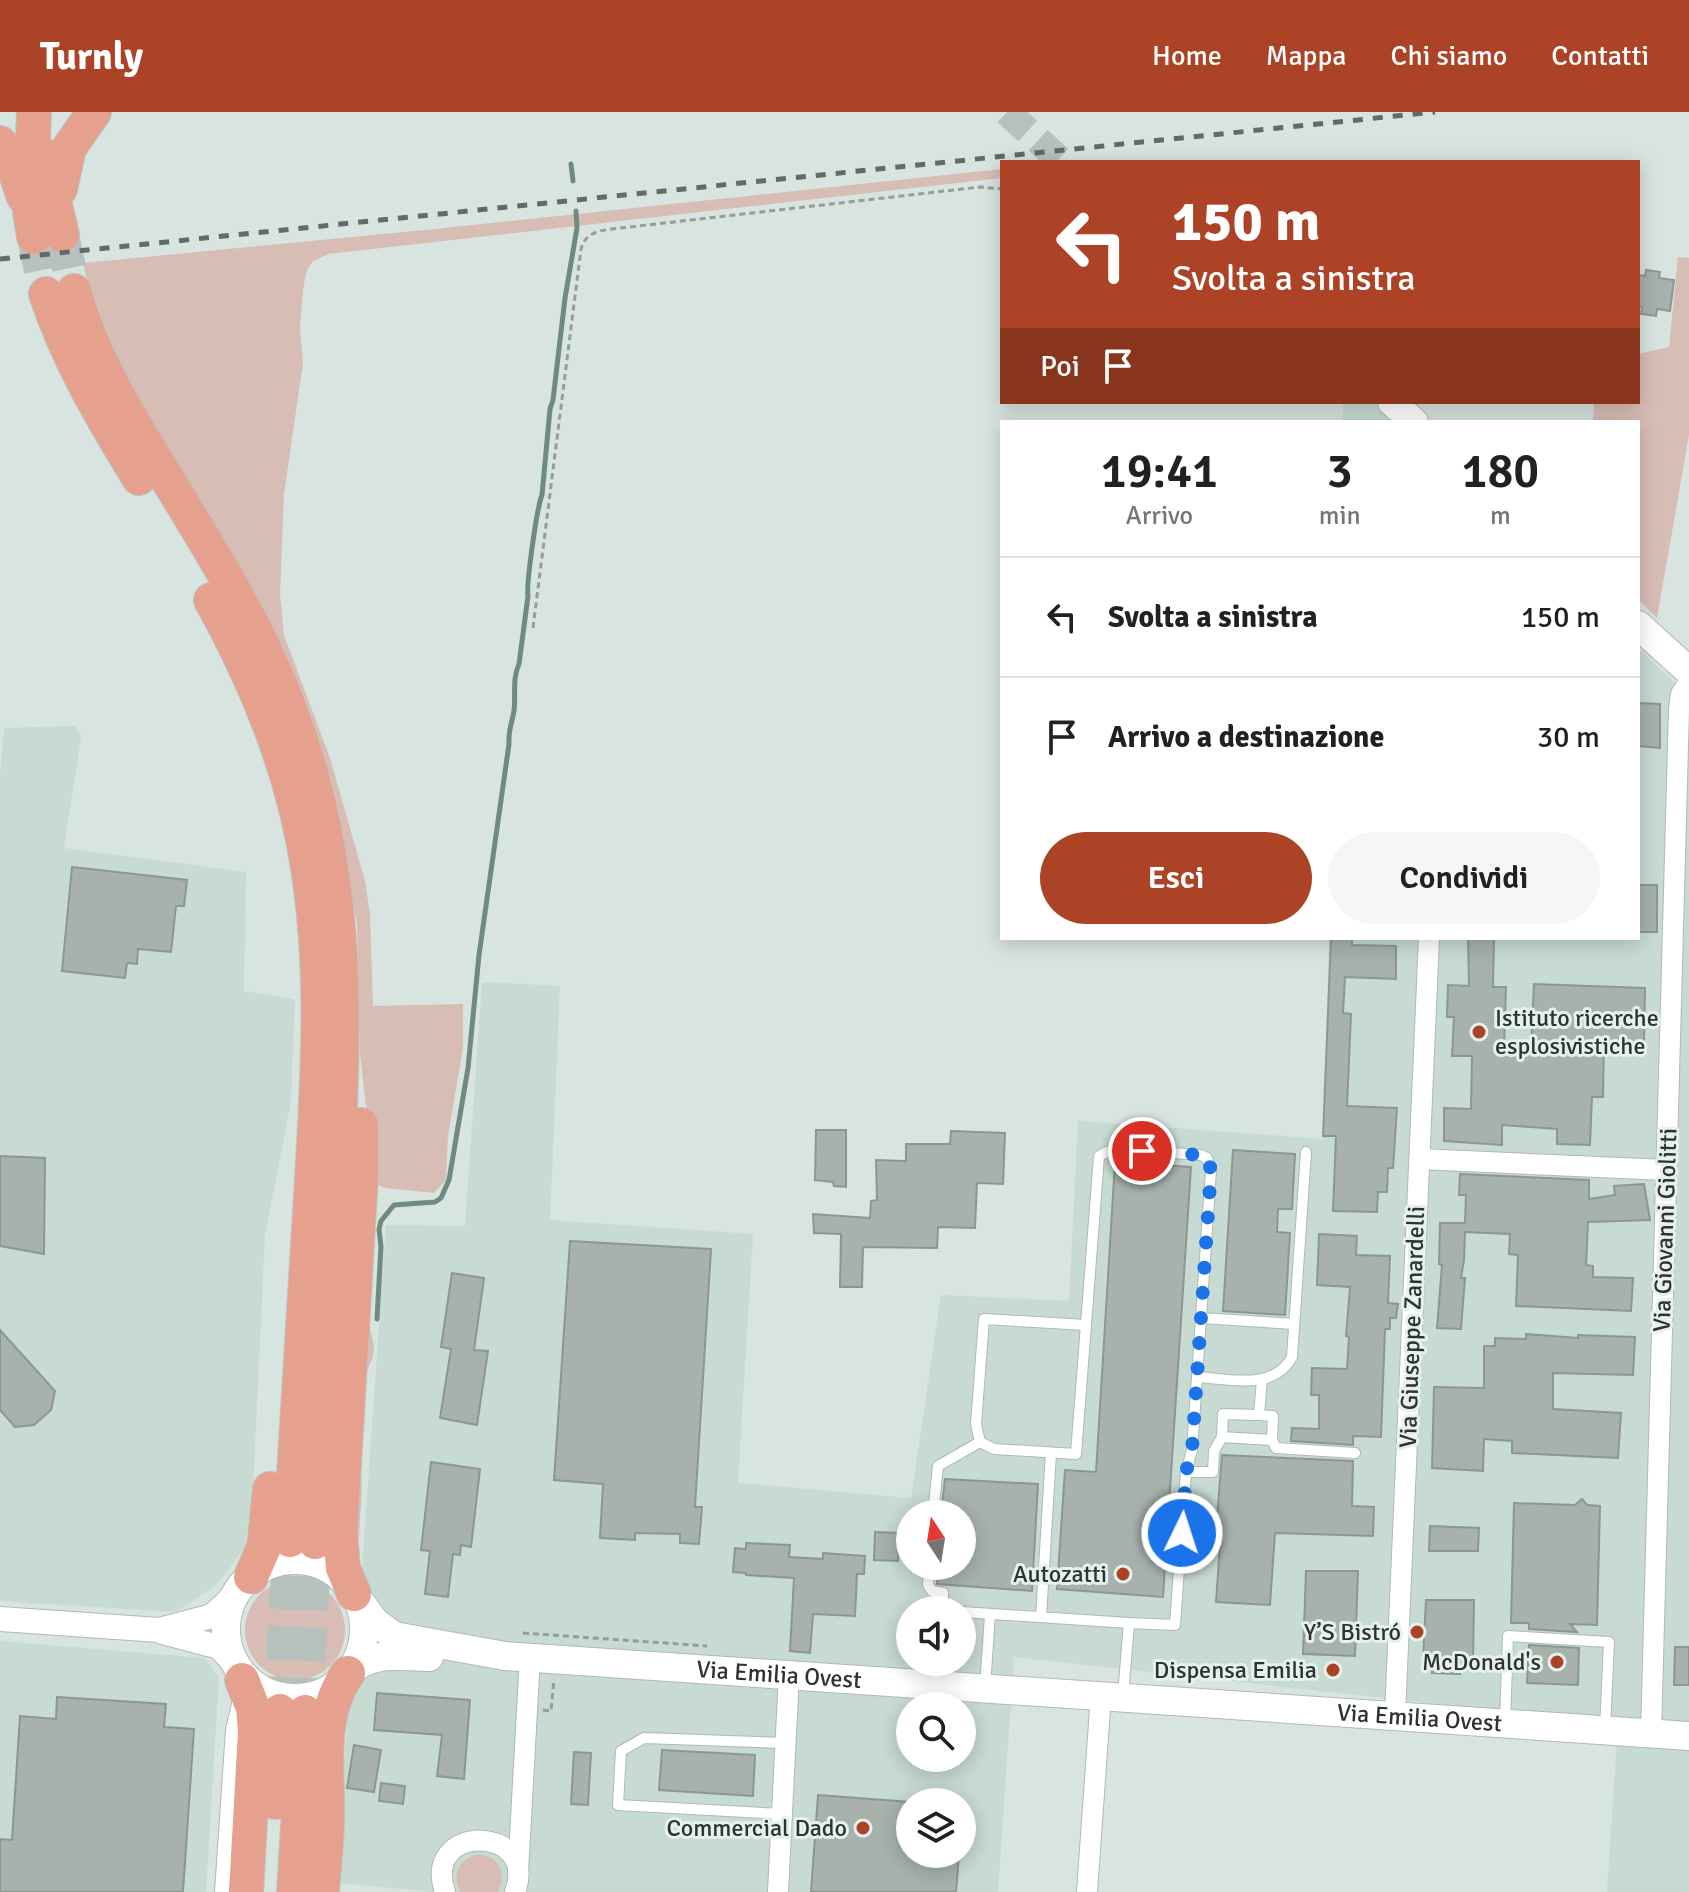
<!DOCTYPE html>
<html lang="it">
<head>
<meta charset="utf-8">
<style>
  :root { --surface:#fff; --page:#f6f6f6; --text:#202124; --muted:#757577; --line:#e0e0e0; --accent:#ac4326 }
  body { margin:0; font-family:Signika,sans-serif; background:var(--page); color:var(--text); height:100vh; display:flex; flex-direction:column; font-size:30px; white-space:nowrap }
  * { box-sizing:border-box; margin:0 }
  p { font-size:26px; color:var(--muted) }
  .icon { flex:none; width:44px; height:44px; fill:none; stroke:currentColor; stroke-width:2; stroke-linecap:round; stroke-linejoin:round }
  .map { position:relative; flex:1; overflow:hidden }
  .drawer { position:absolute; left:1000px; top:308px; width:640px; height:520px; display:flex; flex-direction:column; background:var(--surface); border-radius:0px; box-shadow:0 4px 20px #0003 }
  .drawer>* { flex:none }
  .hud { position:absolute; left:1000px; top:48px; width:640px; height:244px; border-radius:0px; box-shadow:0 4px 20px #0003; background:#ac4326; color:#fff; overflow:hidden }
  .needle { width:52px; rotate:348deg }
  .fabs { position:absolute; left:896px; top:1388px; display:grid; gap:16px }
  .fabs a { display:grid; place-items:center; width:80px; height:80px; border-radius:50%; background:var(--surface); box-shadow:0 4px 20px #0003; font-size:40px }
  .pin { position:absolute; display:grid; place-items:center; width:68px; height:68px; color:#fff; margin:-34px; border:4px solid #fff; border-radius:50%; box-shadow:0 2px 8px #0007 }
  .me { position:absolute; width:88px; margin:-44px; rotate:4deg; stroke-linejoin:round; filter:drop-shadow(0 0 6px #0008) }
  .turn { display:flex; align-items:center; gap:28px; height:168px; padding:0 40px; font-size:36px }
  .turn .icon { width:104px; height:104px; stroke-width:2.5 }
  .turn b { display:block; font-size:56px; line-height:68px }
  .then { display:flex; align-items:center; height:76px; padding:0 40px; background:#0003; gap:16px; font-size:30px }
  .eta { display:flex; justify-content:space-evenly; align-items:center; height:136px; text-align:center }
  .eta b { font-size:48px; font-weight:600; line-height:56px }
  .button { display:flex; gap:16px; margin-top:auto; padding:16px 40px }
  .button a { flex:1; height:92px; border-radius:48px; background:var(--accent); color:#fff; font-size:32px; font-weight:600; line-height:92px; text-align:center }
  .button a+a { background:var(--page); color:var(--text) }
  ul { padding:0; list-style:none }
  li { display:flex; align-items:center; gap:24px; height:120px; padding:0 40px; border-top:2px solid var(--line) }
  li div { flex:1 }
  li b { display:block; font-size:30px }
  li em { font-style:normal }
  header { display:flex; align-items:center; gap:48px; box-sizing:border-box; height:112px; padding:0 40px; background:var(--accent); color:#fff }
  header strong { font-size:38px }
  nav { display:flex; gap:44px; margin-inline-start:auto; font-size:28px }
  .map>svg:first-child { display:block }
  .built { fill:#c7dbd2; fill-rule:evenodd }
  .green { fill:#d8bdb5 }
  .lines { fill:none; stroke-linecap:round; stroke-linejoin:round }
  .stream { stroke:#6f8a7e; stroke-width:5 }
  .building { fill:#a7b2ad; stroke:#8c9792; stroke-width:2 }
  .secondary-tunnel { stroke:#b6c0bc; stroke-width:28; stroke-dasharray:28 14; stroke-linecap:butt }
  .trunk-tunnel { stroke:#b6c0bc; stroke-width:34; stroke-dasharray:34 17; stroke-linecap:butt }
  .service-casing { stroke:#afbab5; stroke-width:12 }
  .minor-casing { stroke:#afbab5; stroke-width:22 }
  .tertiary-casing { stroke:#afbab5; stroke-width:26 }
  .secondary-casing { stroke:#afbab5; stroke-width:30 }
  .trunk-casing { stroke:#c0c2c1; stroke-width:36 }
  .path { stroke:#949d99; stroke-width:3; stroke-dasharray:6 4; stroke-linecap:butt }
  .service { stroke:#fff; stroke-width:10 }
  .minor { stroke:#fff; stroke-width:20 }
  .tertiary { stroke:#fff; stroke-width:24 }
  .secondary { stroke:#fff; stroke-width:28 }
  .trunk { stroke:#e6a08e; stroke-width:34 }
  .rail { stroke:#636a67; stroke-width:5; stroke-dasharray:10 10; stroke-linecap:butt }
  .route { stroke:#1a73e8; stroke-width:14; stroke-dasharray:0 25.2 }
  .poi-dot { fill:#ac4326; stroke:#e5f1ec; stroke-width:3 }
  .labels { text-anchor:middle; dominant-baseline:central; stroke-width:6; stroke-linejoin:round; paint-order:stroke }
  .poi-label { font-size:24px; fill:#2e3230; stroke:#e5f1ec; text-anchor:end }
  .street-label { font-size:24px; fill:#2e3230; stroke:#e5f1ec }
</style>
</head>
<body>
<header>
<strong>Turnly</strong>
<nav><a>Home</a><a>Mappa</a><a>Chi siamo</a><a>Contatti</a></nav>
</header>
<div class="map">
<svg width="1689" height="1780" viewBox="0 0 1689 1780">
  <rect width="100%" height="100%" fill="#d8e4df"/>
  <path class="built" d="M1343,290h36l21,20h-57z
    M1638,536l51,48v1196h-82l11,-168 -604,-67 -16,235h-565l-95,-9 10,-179 26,-59 -12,-76 24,-344 79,1 17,-244 78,4 -10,234 203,14 -15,249 173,15 30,-203 128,6 9,-180 245,18 6,-201h309zM910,1402h52v52h-52zM910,1498h52v52h-52zM910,1594h52v52h-52zM910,1690h52v52h-52z
    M76,614l5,12 -17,110 182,24 -2,119 51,8 -4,102 -26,135 -12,254 -9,59 -26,34 -32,23 -13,6 -173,-11v-826l4,-47z
    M0,1529l204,17 15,20 -13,214h-206z"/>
  <path class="green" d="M1002,57v9l-674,76 -16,8 -6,11 -3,17 -3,38 3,35 -19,131 -4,100 4,41 46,123 35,123 5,33 3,92 90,-2v44l-15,88 -2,44 -12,13 -49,-5 -7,-3 -5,2 -4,137 5,22 -1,10 -6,15 -9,45 -1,27 5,43 -3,51h-7l16,-414 -8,-69 -3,-131 -19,-98c-59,-127 -113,-255 -175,-380 -31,-64 -65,-111 -80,-182l352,-34z
    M1678,145l11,1v177l-32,183 -19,-19v-177h-45l1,-20h44v-48l31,-7z
    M245 1518a50 50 0 1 1 100 0a50 50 0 1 1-100 0Z
    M480,1742c20,4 27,20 18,38h-38c-9,-18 0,-35 20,-38z"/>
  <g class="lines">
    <path class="stream" d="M571,52l2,17
      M377,1207l4,-72 -2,-18 2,-8 13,-16 41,-3 6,-4 8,-18 19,-112 11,-113 30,-211c-1,-13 3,-21 5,-33 2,-16 -2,-32 5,-47l9,-68c-2,-12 9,-89 14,-101l8,-86 3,-9 12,-102 12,-70 -1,-17"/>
  </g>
  <path class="building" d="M1646,158l14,2 -1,6 15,2 -4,31 -13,-2 -1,7 -15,-2 1,-7 -4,-1v-31l7,1z
    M1638,591l22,1v44l-22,-2z
    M72,755l115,13 -3,26h-8l-5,46 -33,-3 -1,15 -10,-1 -2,15 -63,-7z
    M1638,773h19v47h-19z
    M1331,826h21v7l44,1v33l-51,-2 -2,36 8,1 -4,92 50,2 -4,60h-5l-1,24h-9l-1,20 -44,-1 3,-75h-13z
    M1468,826h26l-1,49h13l-2,61 27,2 3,-66 111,4 -1,55 -40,-1 -1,55h-11l-2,48 -33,-1v-15l-55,-4v20l-58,-4v-33l27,1 1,-53h-20l2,-39h-7l1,-32 21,1z
    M816,1018h30v57l-12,-1 -1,-4 -18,-2z
    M951,1019l54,2 -2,51 -26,-1 -2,45 -37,-1 -1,21 -74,-1 -1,40h-22l1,-53 -27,-1 -1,-19 57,4 1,-17 6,-1 -1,-40 30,1v-17h44z
    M1233,1038l62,4 -3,55h-14l-1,23 13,1 -5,82 -62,-4z
    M0,1044l45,2 -1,96 -44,-8z
    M1115,1050l76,5 -28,430 -106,-8 8,-119 31,2z
    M1460,1062l129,6v19l26,-4 -1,-9 30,-2 6,36 -62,2 -2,43 7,1v11l40,1 -2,33 -115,-5 2,-51 -9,-1 1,-20 -45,-2 -1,28 -3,18h4l-4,51 -24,-1 5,-63 -3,-1 1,-41h25l1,-28h-7z
    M1319,1122l38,2 -1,19 34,1 -2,47 10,1 -2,14h-6v11h-5l-4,108 -28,-1v9l-62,-4 1,-13 27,1v-34h-8l1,-27 35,1 2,-32 -3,-1 4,-49 -33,-2z
    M570,1129l141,8 -16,258h7l-3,37 -19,-1v-9l-45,-1v7l-35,-2 3,-54 -49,-4z
    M452,1161l32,5 -10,72 14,1 -11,74 -37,-7 11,-69 -10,-2z
    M0,1218l55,61 -4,19 -17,15 -19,2 -15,-17z
    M1526,1222l52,4v-3l57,2 -2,38 -80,-2v36l68,4 -3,45 -106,-5v-12l-28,-2 -1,32 -51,-3 2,-81 50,1v-42h11v-8l31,1z
    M1222,1343l131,6 -1,45 22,1 -1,29 -98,-3 -5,72 -54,-3 5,-71h-5z
    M431,1350l49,7 -9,78 -10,-2 -1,10 -7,-1 -5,43 -23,-3 5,-43 -9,-1z
    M945,1367l93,5 -6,107 -95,-7v-18h25v-52h-21z
    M1582,1387l5,6 13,1 -3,119 -27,-1 7,8 -48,-3v-6h-18l3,-120 61,2z
    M1430,1414l49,2 -1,23h-49z
    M875,1420l24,1 -1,28 -24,-1z
    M746,1431l44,2 -1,12 34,2v-6l42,3 -1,18h-7l-2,42 -42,-2 -3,39 -20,-2 4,-73 -48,-3v-2l-13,-1 2,-24 11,1z
    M1306,1459h52l-3,85 -52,-2z
    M1426,1488h48l-1,62h-13v12l-28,-1v-12l-9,-1z
    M1529,1533l50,3 -1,37 -51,-2z
    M1675,1535h14v38h-15z
    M377,1581l93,7 -6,79 -27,-3 5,-41 -68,-5z
    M57,1585l109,7 -2,23 30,2 -11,163h-183v-53l12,1 8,-124 36,3z
    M354,1633l27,5 -7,42 -27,-4z
    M662,1638l93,5 -2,41 -94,-6z
    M574,1640l17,1 -3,52 -17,-1z
    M381,1671l24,3 -2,18 -24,-3z
    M818,1683l92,7v52h49l-3,38h-145z"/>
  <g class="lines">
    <path class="secondary-tunnel" d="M1007,0l55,50"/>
    <path class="trunk-tunnel" d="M62,123l12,56
      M34,125l12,57
      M280,1599l10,-171
      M305,1600l10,-170"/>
    <defs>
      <path id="service" d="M1201,1206l93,6
        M1086,1213l-102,-6 -8,105 4,18 14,7 82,5 23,-298 14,-7 88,6 6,3 4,12 -19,280 -6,22 -11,153 -46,-2
        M1197,1265c33,2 77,14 95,-20l14,-205
        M1262,1268l-3,35 -36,-1 -1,23 50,3 4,8 79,5
        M1259,1303l14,1 -1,24
        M1186,1360h27l1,-21 8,-14
        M933,1402l5,-48 42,-24
        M929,1454l-1,19 4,6 11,2v17
        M962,1500l167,11 -6,72
        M1041,1505l10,-164
        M985,1575l5,-73
        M1505,1609l3,-85 101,6 -4,86
        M781,1702l-163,-9 3,-54 23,-13 141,5"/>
      <path id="minor" d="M1419,1047l247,11
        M1395,1603l34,-777
        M1651,1621l28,-1024 2,-15 8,-12
        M518,1760l12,-215
        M225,1780l11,-162 8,-34
        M445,1780c-24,-70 95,-67 70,0
        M778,1780l11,-218
        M1087,1780l14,-197"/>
      <path id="tertiary" d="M0,1507l159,11 53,-14 25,-23
        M162,1520l57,15 17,18"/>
      <g id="secondary">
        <path d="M1392,290l22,20"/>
        <path d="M1638,513l51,46"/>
        <circle cx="295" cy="1517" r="69"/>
        <path id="s1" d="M354,1482l21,28 19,14 111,20 1184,80"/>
        <path d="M348,1561c22,-22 51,-17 81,-16"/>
      </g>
      <path id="trunk" d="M34,0l-4,100 4,25
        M0,31l15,28 9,26
        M49,45l1,26 12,52
        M60,77l9,-41 25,-36
        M74,179c16,60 48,114 80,166 47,78 99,157 132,243 66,166 59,319 50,493 -6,117 -15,233 -21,349
        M46,182c22,66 57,125 93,184
        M211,488c41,74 74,151 91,235 25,119 16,242 9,361 -7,115 -14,230 -21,344
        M251,1465l13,-30 6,-58
        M354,1482l-11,-26 -3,-36 21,-357v-50
        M242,1568l11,28 2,24 -9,160
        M275,1690l5,-91
        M294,1780l11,-180
        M322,1780c2,-29 6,-58 5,-87 0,-44 -7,-93 21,-132"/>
    </defs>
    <use href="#service" class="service-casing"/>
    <use href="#minor" class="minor-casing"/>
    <use href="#tertiary" class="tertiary-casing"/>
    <use href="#secondary" class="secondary-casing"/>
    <use href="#trunk" class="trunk-casing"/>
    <path class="path" d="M533,516l48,-379c4,-16 17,-18 31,-20l368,-42 22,2
      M523,1521l184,13
      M543,1598l8,1 3,-32"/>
    <use href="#service" class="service"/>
    <use href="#minor" class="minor"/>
    <use href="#tertiary" class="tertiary"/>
    <use href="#secondary" class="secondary"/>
    <use href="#trunk" class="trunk"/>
    <path class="rail" d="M0,147l1435,-147"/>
  </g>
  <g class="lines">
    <path class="route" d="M1142,1039l59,4 6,3 4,12 -19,280 -6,22 -4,61"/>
  </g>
  <g class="poi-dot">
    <circle cx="1479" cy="920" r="8"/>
    <circle cx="1123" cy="1462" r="8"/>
    <circle cx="1417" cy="1520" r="8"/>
    <circle cx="1557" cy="1550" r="8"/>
    <circle cx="1333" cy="1558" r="8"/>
    <circle cx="863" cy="1716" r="8"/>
  </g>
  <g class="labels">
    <g class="poi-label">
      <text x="1495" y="906" text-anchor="start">Istituto ricerche<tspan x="1495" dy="28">esplosivistiche</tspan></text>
      <text x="1107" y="1462">Autozatti</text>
      <text x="1401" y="1520">Y’S Bistró</text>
      <text x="1541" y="1550">McDonald's</text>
      <text x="1317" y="1558">Dispensa Emilia</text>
      <text x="847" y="1716">Commercial Dado</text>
    </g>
    <g class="street-label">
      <text transform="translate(1665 1118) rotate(-88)">Via Giovanni Giolitti</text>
      <text transform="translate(1412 1215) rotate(-88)">Via Giuseppe Zanardelli</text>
      <text stroke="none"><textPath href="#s1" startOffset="446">Via Emilia Ovest</textPath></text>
      <text stroke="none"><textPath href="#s1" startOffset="1088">Via Emilia Ovest</textPath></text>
    </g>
  </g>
</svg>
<div class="fabs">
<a><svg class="needle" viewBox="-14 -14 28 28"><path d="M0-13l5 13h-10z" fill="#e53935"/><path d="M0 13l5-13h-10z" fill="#757577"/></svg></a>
<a><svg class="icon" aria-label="sound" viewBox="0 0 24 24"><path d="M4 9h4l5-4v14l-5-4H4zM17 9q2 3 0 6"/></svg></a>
<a><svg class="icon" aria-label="search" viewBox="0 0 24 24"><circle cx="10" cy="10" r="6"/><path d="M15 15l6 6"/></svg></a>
<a><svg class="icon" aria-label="layers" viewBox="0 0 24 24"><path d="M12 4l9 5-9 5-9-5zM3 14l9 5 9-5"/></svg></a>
</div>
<div class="pin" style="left:1142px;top:1039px;background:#d93025"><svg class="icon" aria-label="arrive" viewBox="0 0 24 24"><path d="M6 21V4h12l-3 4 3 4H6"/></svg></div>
<svg class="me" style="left:1182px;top:1421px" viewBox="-20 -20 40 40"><circle r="17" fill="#1a73e8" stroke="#fff" stroke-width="3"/><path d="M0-11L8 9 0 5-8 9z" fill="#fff"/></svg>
<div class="hud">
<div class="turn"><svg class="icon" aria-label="left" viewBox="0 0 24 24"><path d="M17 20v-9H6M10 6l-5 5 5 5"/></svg><div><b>150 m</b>Svolta a sinistra</div></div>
<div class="then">Poi<svg class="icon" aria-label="arrive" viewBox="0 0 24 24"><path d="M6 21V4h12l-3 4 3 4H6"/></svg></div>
</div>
<section class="drawer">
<div class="eta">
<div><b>19:41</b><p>Arrivo</p></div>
<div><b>3</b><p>min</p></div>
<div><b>180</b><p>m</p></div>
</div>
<ul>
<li><svg class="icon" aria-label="left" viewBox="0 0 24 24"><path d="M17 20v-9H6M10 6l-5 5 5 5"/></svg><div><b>Svolta a sinistra</b></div><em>150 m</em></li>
<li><svg class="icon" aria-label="arrive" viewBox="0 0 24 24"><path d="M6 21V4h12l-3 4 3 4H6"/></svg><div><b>Arrivo a destinazione</b></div><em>30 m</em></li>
</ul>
<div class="button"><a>Esci</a><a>Condividi</a></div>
</section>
</div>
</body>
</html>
